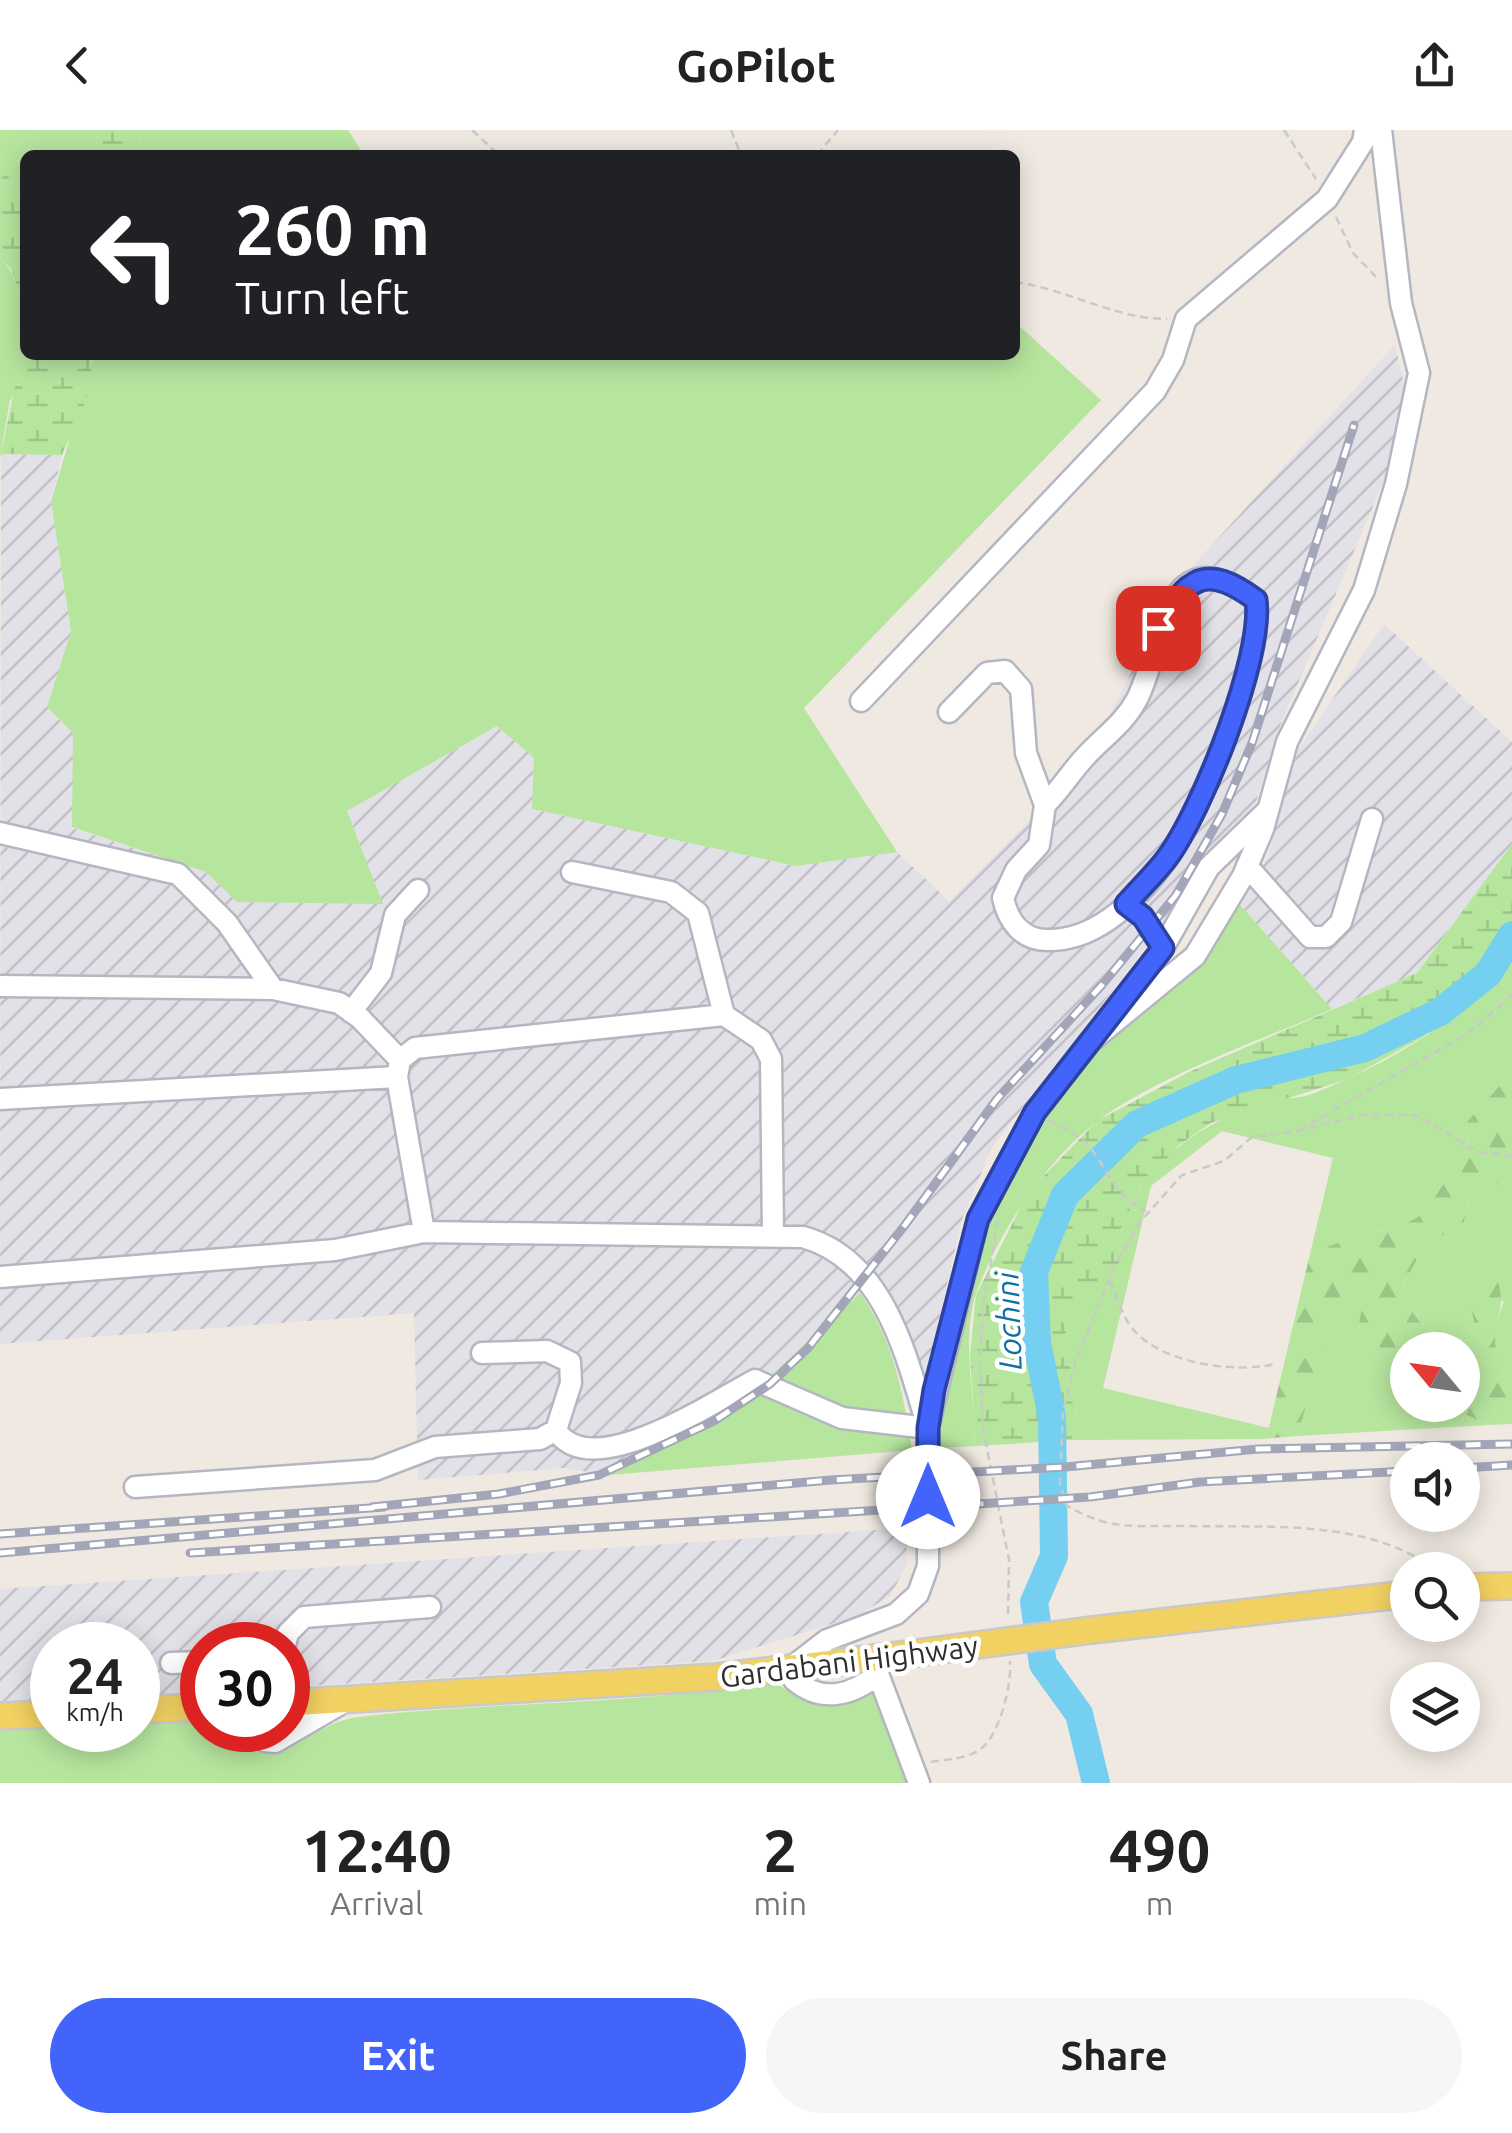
<!DOCTYPE html>
<html lang="en">
<head>
<meta charset="utf-8">
<style>
  :root { --surface:#fff; --page:#f6f6f6; --text:#222; --muted:#767676; --accent:#4264fb }
  body { margin:0; font-family:Ubuntu,sans-serif; background:var(--page); color:var(--text); height:100vh; display:flex; flex-direction:column; font-size:38px; white-space:nowrap }
  * { box-sizing:border-box; margin:0 }
  p { font-size:32px; color:var(--muted) }
  .icon { flex:none; width:55px; height:55px; fill:none; stroke:currentColor; stroke-width:2; stroke-linecap:round; stroke-linejoin:round }
  .map { position:relative; height:1653px; overflow:hidden }
  .details { display:flex; flex-direction:column; background:var(--surface); flex:1 }
  .details>* { flex:none }
  .guide { position:absolute; left:20px; top:20px; width:1000px; height:210px; border-radius:15px; box-shadow:0 5px 25px #0003; background:#202124; color:#fff; overflow:hidden }
  .needle { width:65px; rotate:299deg }
  .controls { position:absolute; left:1390px; top:1202px; display:grid; gap:20px }
  .controls a { display:grid; place-items:center; width:90px; height:90px; border-radius:50%; background:var(--surface); box-shadow:0 5px 25px #0003; font-size:50px }
  .speed { position:absolute; left:30px; top:1492px; display:flex; gap:20px; font-size:50px; font-weight:700; text-align:center }
  .speed>* { display:grid; place-content:center; width:130px; height:130px; border-radius:50%; background:var(--surface); box-shadow:0 5px 25px #0003; line-height:1 }
  .speed small { font-size:25px; font-weight:400 }
  .speed .limit { border:15px solid #d22; background:#fff; color:#111 }
  .pin { position:absolute; display:grid; place-items:center; width:85px; height:85px; color:#fff; margin:-42px; border-radius:20px; box-shadow:0 5px 15px #0006 }
  .me { position:absolute; width:110px; margin:-55px; rotate:0deg; stroke-linejoin:round; filter:drop-shadow(0 0 8px #0008) }
  .turn { display:flex; align-items:center; gap:35px; height:210px; padding:0 50px; font-size:45px }
  .turn .icon { width:130px; height:130px; stroke-width:2.5 }
  .turn b { display:block; font-size:70px; line-height:85px }
  .eta { display:flex; justify-content:space-evenly; align-items:center; height:170px; text-align:center }
  .eta b { font-size:60px; font-weight:600; line-height:70px }
  .cta { display:flex; gap:20px; margin-top:auto; padding:20px 50px }
  .cta a { flex:1; height:115px; border-radius:60px; background:var(--accent); color:#fff; font-size:40px; font-weight:600; line-height:115px; text-align:center }
  .cta a+a { background:var(--page); color:var(--text) }
  header { display:flex; justify-content:space-between; align-items:center; height:130px; padding:0 50px; background:var(--surface); font-size:45px; font-weight:600 }
  .map>svg:first-child { display:block }
  .industrial { fill:url(#industrial-furrows) }
  .green { fill:#b6e59e }
  .forest { fill:url(#forest-firs) }
  .wetland { fill:url(#wetland-marsh) }
  .lines { fill:none; stroke-linecap:round; stroke-linejoin:round }
  .river { stroke:#75cff0; stroke-width:28 }
  .minor-casing { stroke:#b4b7c1; stroke-width:25 }
  .major-casing { stroke:#c9c9c9; stroke-width:30 }
  .path { stroke:#c9c9c9; stroke-width:2.5; stroke-dasharray:8 5; stroke-linecap:butt }
  .minor { stroke:#fff; stroke-width:20 }
  .major { stroke:#f2d163; stroke-width:25 }
  .rail-casing { stroke:#a3a6b8; stroke-width:9 }
  .rail { stroke:#fff; stroke-width:5; stroke-dasharray:15; stroke-linecap:butt }
  .major-bridge-casing { stroke:#c9c9c9; stroke-width:30; stroke-linecap:butt }
  .major-bridge { stroke:#f2d163; stroke-width:25 }
  .route-casing { stroke:#2b41a3; stroke-width:25 }
  .route { stroke:#4264fb; stroke-width:18 }
  .labels { text-anchor:middle; dominant-baseline:central; stroke-width:9; stroke-linejoin:round; paint-order:stroke }
  .street-label { font-size:30px; fill:#2e2e2e; stroke:#fff }
  .water-label { font-size:32px; font-style:italic; fill:#0d6fa3; stroke:#fff }
</style>
</head>
<body>
<header><svg class="icon" aria-label="back" viewBox="0 0 24 24"><path d="M15 5l-7 7 7 7"/></svg>GoPilot<svg class="icon" aria-label="share" viewBox="0 0 24 24"><path d="M12 15V3M7 8l5-5 5 5M5 13v7h14v-7"/></svg></header>
<div class="map">
<svg width="1512" height="1653" viewBox="0 0 1512 1653">
  <defs>
    <pattern id="industrial-furrows" width="10" height="10" patternUnits="userSpaceOnUse" patternTransform="scale(2.5)"><rect width="10" height="10" fill="#e3e1e8"/><path d="M-1 1l2-2M0 10L10 0M9 11l2-2" fill="none" stroke="#c3c1c7"/></pattern>
    <pattern id="forest-firs" width="22" height="20" patternUnits="userSpaceOnUse" patternTransform="scale(2.5)"><rect width="22" height="20" fill="#b6e59e"/><path d="M5 1l3.5 6h-7zM16 11l3.5 6h-7z" fill="#9dc588"/></pattern>
    <pattern id="wetland-marsh" width="20" height="14" patternUnits="userSpaceOnUse" patternTransform="scale(2.5)"><rect width="20" height="14" fill="#b6e59e"/><path d="M1 5h8M5 5V1M11 12h8M15 12V8" fill="none" stroke="#9dc588"/></pattern>
  </defs>
  <rect width="100%" height="100%" fill="#efe9e1"/>
  <path class="industrial" d="M1395,215l10,44 -15,77 -110,260 -25,79 -263,343 -30,71 -38,166 -27,-78 -22,-35 -15,21 -136,126 -115,56 -46,-7 -145,12 -4,-167 -414,31 1,-890 61,1 -11,48 20,129 -24,75 26,26v95l133,44 31,30 145,1 -35,-92 150,-85 37,32 -2,51 264,57 101,-14 52,49 134,-135 95,-184z
    M1384,494l128,118v102l-95,129 -85,36 -96,-109 31,-41 26,-102z
    M907,1398l-1,39 -16,29 -33,20 -144,45 -425,26v-42h-86v47l-64,4v-51h-86v56l-52,2v-114z"/>
  <path class="green" d="M0,0h101l-12,25h-64v49l-25,-41z
    M144,0h204l16,25h-230z
    M0,128c26,27 25,62 25,97h9l1,8 -25,37 -10,58z
    M1015,192l86,78 -297,308 93,144 -101,14 -264,-57 2,-51 -37,-32 -150,85 36,93 -146,-2 -31,-30 -134,-45 1,-94 -26,-26 24,-76 -20,-129 41,-140 -3,-7h926z
    M1236,770l96,109c-68,30 -177,68 -234,112 -51,38 -101,113 -122,173 -15,46 -1,104 0,152l-38,2 -1,-27c15,-60 28,-145 50,-199 52,-128 151,-229 249,-322z
    M1512,827v115l-46,51 2,25 -45,66 -25,14 -41,7 -47,19 23,-96 -111,-27 -71,55 -48,202 166,40 -8,11 -189,1 6,-48 -16,-51 15,-32 41,-28c1,-17 -1,-38 4,-54 20,-65 82,-107 145,-124 14,-5 30,-4 45,-9 72,-28 153,-74 200,-137z
    M1512,1047v176l-15,1 -4,-22 11,-31 -33,-3 3,26 -5,17c-40,-5 -57,-17 -66,-56l20,-37 18,-14 37,26 9,-3 -24,-30 7,-30z
    M1341,1160l25,3 -8,35 23,31 17,43 48,3 42,20 -191,11z
    M860,1163c34,48 43,99 52,157l-303,25 115,-56z
    M772,1551l34,21 63,-7 6,-8 34,96h-909v-56l52,-3v6h86v-10l64,-3v13h37l26,21c34,-3 60,-30 93,-34 138,-16 277,-11 414,-36z"/>
  <path class="forest" d="M1512,942v105l-42,20 -7,29 25,31 -10,3 -37,-26 -18,14 -20,37c9,39 26,51 65,56l6,-17 -4,-26 18,-21h9c12,37 -8,41 0,76h15v71l-24,1 -42,-20h16v-55h-54l-1,52 -9,1 -17,-44 -23,-31 7,-34 -23,-4 -45,146 -36,3 8,-12 41,-173 47,-19 41,-7 25,-14 45,-66 -2,-25z"/>
  <path class="wetland" d="M101,0h43l-10,25h-45z
    M0,33l25,41v105l-14,-40 -11,-11z
    M34,225h55c11,29 -16,73 -27,100l-61,-1 16,-78 18,-13z
    M1512,714v113l-19,25 -72,56 -73,41 -137,44 -32,22 -40,44 -18,40 -3,52 -41,28 -15,32 16,51 -6,48 -96,6 -6,-90 6,-61 53,-104 68,-70 92,-49 228,-99z"/>
  <g class="lines">
    <path class="river" d="M1096,1653l-17,-69 -36,-50 -9,-62 20,-46 -2,-139 -15,-74 -3,-71 31,-77 72,-71 99,-44 129,-32 75,-36 48,-38 24,-39"/>
    <defs>
      <path id="minor" d="M861,571l294,-310 18,-31 13,-41 141,-120 36,-57 2,-12
        M949,582l38,-39 18,-2 16,18 5,64 19,52 -6,40 -23,25 -13,28c5,23 19,42 44,42 51,1 93,-43 121,-83 34,-49 96,-200 88,-257 -94,-70 -91,45 -119,99 -13,25 -34,38 -52,58 -14,15 -25,33 -40,48
        M0,703l178,41 49,49 46,66
        M1247,736l63,71h16l15,-15 31,-103
        M572,742l99,20 27,21 26,102
        M1126,774l17,13 20,31
        M0,856l273,3 66,14 21,15 40,42
        M351,882l30,-39 14,-58 23,-25
        M1112,884l51,-66 46,-81 57,-55
        M0,969l397,-22
        M424,1102l-27,-155 3,-17 15,-12 309,-33 37,25 10,19 2,176
        M0,1147l335,-27 89,-18 379,5c82,23 103,118 125,191l-86,-10 -87,-38c-42,22 -165,105 -199,50l15,-47 -1,-21 -23,-11 -65,2
        M135,1357l240,-17 60,-23 105,-8 16,-9
        M285,1515l3,-12 16,-16 126,-10
        M171,1533l31,-1
        M880,1533l-2,11 41,109
        M878,1544c-25,21 -56,30 -84,6l-2,-13 35,-27 69,-26 22,-20 10,-28v-138l50,-209 57,-107 54,-69 106,-87 48,-80 20,-47 24,-87 77,-152 32,-106 23,-111 -18,-70 -20,-173
        M257,1600l8,11 10,1 69,-40"/>
      <path id="major" d="M1462,1457l50,-1
        M1092,1500l316,-36
        M288,1573l429,-26 200,-24
        M138,1580l64,-3
        M0,1586l52,-2"/>
    </defs>
    <use href="#minor" class="minor-casing"/>
    <use href="#major" class="major-casing"/>
    <path class="path" d="M472,0l27,25
      M731,0l10,25
      M1284,0l32,49
      M817,25l21,-25
      M1336,87l17,36 26,27
      M1015,152c52,7 100,37 152,37
      M1049,990c12,8 31,15 40,26 19,24 27,52 57,65
      M1299,1000l168,-96 45,-39
      M998,1090l-15,87 -3,54 3,67 26,132 -1,58
      M1110,1151c6,13 11,31 19,43 26,39 104,50 146,40
      M1436,1440c-70,-52 -168,-42 -252,-44 -50,-1 -72,6 -118,-21l-6,-22 3,-72 12,-48 39,-96 26,-45 42,-47 42,-14 28,-24 43,-5 66,-17h56l61,37 34,4
      M931,1632c17,-3 41,-3 54,-17 16,-17 27,-62 25,-84"/>
    <use href="#minor" class="minor"/>
    <use href="#major" class="major"/>
    <defs>
      <path id="rail" d="M1462,1338l50,-3
        M372,1377l127,-13 100,-19 115,-54 56,-37 38,-36 97,-123 92,-126 105,-114 74,-90 46,-81 30,-71 102,-318
        M0,1404l384,-27
        M0,1423l831,-73 234,-13 193,-18 254,-5
        M190,1423l900,-56 110,-15 208,-11"/>
    </defs>
    <use href="#rail" class="rail-casing"/>
    <use href="#rail" class="rail"/>
    <defs>
      <path id="major-bridge" d="M917,1523l175,-23"/>
    </defs>
    <use href="#major-bridge" class="major-bridge-casing"/>
    <use href="#major-bridge" class="major-bridge"/>
  </g>
  <g class="lines">
    <defs>
      <path id="route" d="M928,1367v-69l6,-38 44,-171 57,-107 128,-164 -20,-31 -17,-13c13,-15 29,-30 41,-46 35,-47 97,-202 89,-258 -51,-38 -69,-22 -98,28"/>
    </defs>
    <use href="#route" class="route-casing"/>
    <use href="#route" class="route"/>
  </g>
  <g class="labels">
    <g class="street-label">
      <text transform="translate(849 1531) rotate(-7)">Gardabani Highway</text>
    </g>
    <g class="water-label">
      <text transform="translate(1008 1191) rotate(-92)">Lochini</text>
    </g>
  </g>
</svg>
<div class="controls">
<a><svg class="needle" viewBox="-14 -14 28 28"><path d="M0-13l5 13h-10z" fill="#e53935"/><path d="M0 13l5-13h-10z" fill="#767676"/></svg></a>
<a><svg class="icon" aria-label="sound" viewBox="0 0 24 24"><path d="M4 9h4l5-4v14l-5-4H4zM17 9q2 3 0 6"/></svg></a>
<a><svg class="icon" aria-label="search" viewBox="0 0 24 24"><circle cx="10" cy="10" r="6"/><path d="M15 15l6 6"/></svg></a>
<a><svg class="icon" aria-label="layers" viewBox="0 0 24 24"><path d="M12 4l9 5-9 5-9-5zM3 14l9 5 9-5"/></svg></a>
</div>
<div class="speed"><div>24<small>km/h</small></div><div class="limit">30</div></div>
<div class="pin" style="left:1158px;top:498px;background:#d93025"><svg class="icon" aria-label="arrive" viewBox="0 0 24 24"><path d="M6 21V4h12l-3 4 3 4H6"/></svg></div>
<svg class="me" style="left:928px;top:1367px" viewBox="-20 -20 40 40"><circle r="19" fill="#fff"/><path d="M0-13L10 11 0 6-10 11z" fill="#4264fb"/></svg>
<div class="guide">
<div class="turn"><svg class="icon" aria-label="left" viewBox="0 0 24 24"><path d="M17 20v-9H6M10 6l-5 5 5 5"/></svg><div><b>260 m</b>Turn left</div></div>
</div>
</div>
<section class="details">
<div class="eta">
<div><b>12:40</b><p>Arrival</p></div>
<div><b>2</b><p>min</p></div>
<div><b>490</b><p>m</p></div>
</div>
<div class="cta"><a>Exit</a><a>Share</a></div>
</section>
</body>
</html>
